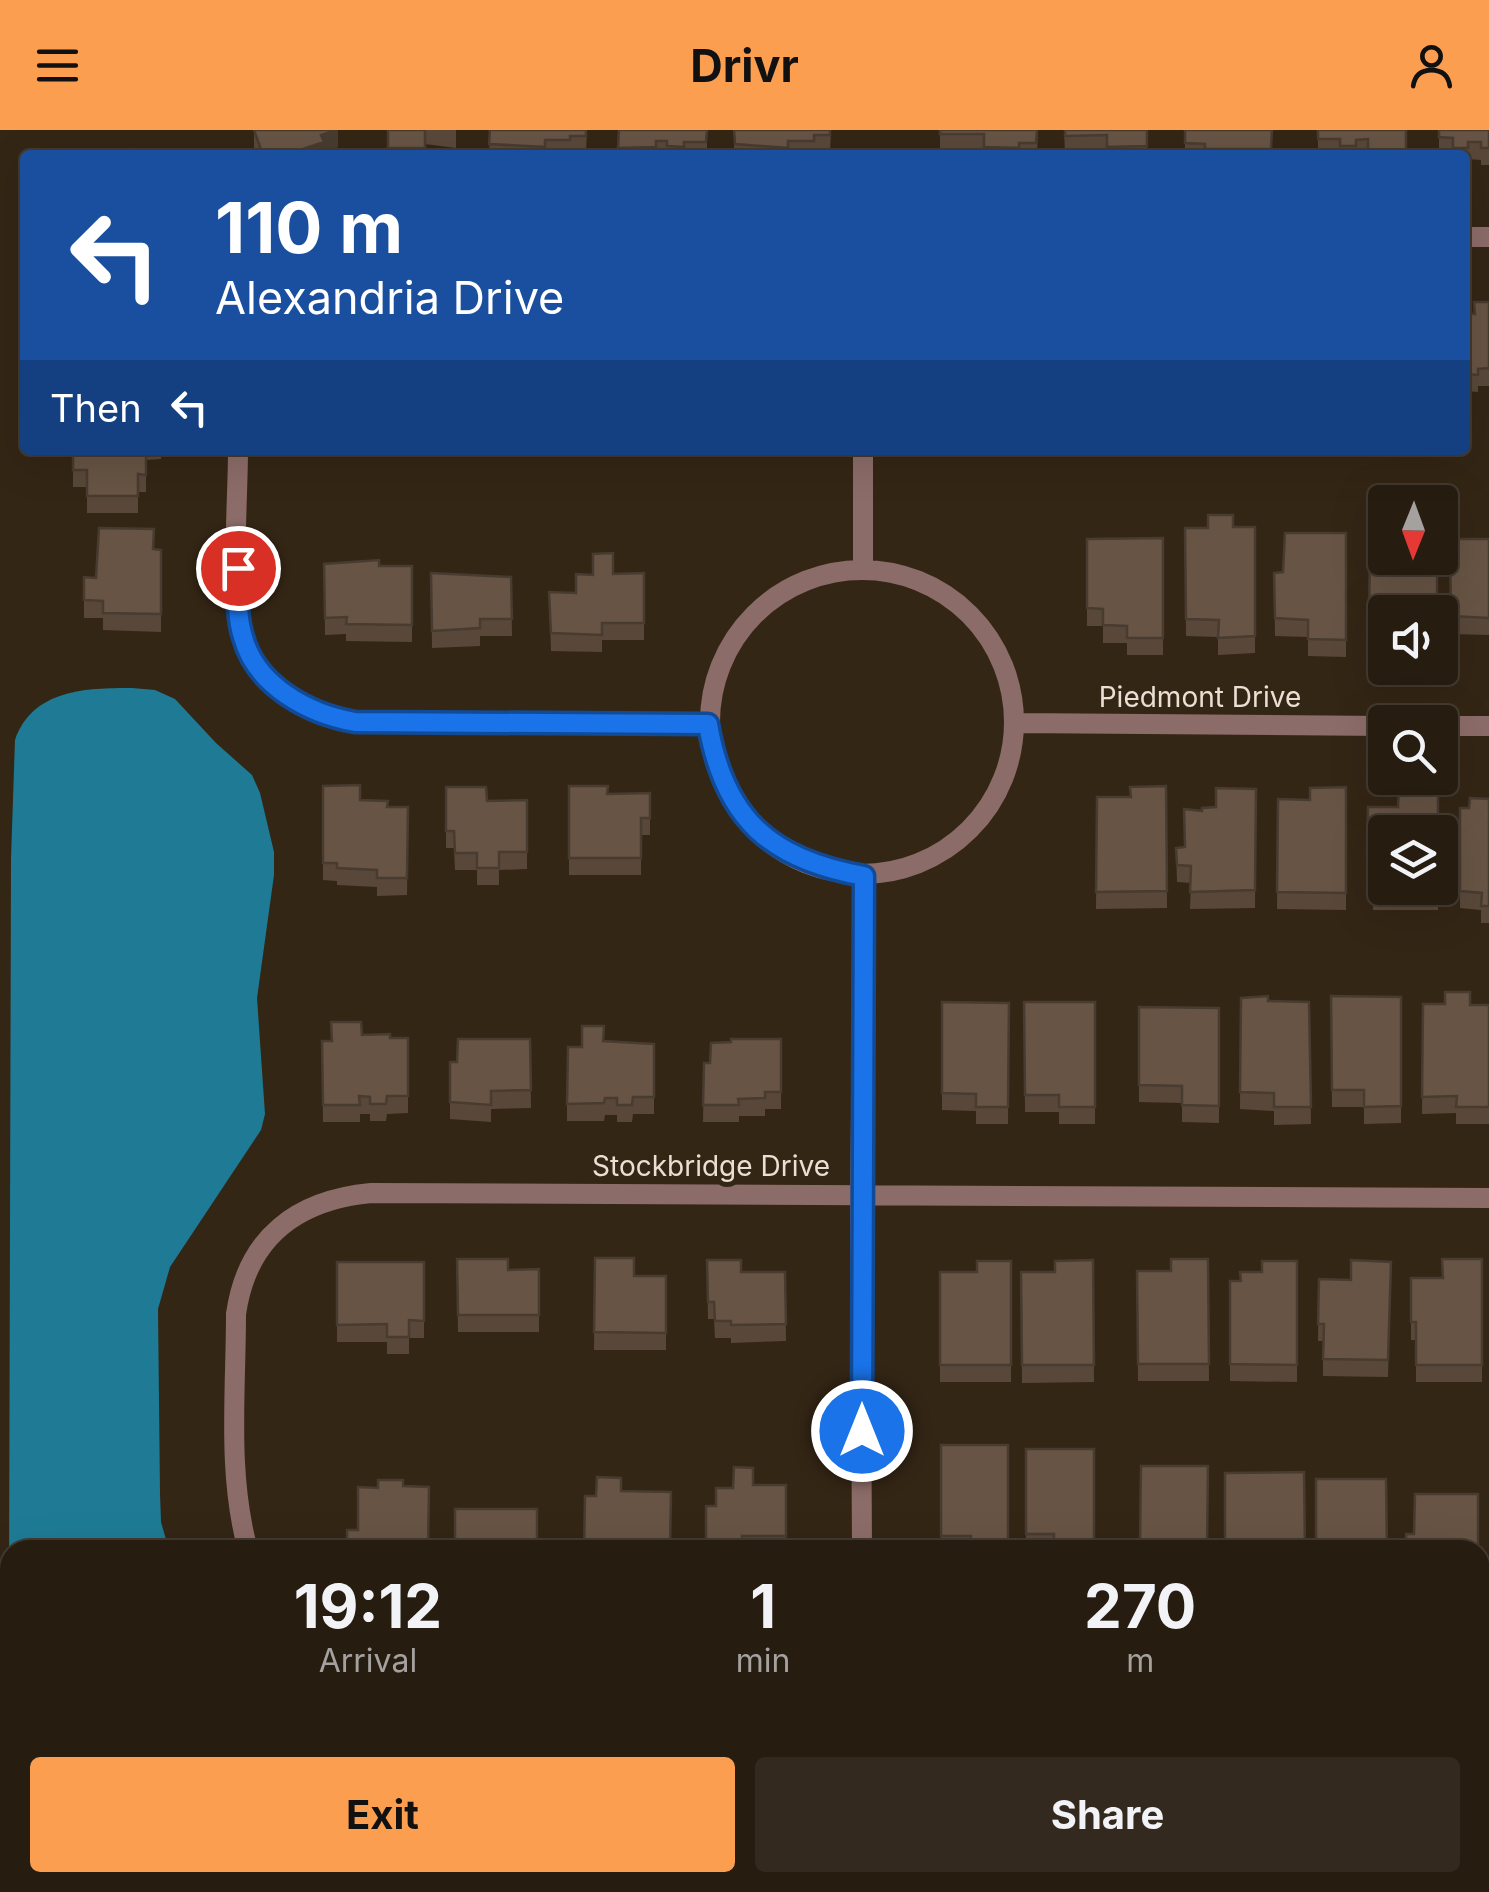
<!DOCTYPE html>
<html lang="en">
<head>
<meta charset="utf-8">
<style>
  :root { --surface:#271c10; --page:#33291e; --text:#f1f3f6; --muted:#a4a19f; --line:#433a30; --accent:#fb9e50 }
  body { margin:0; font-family:Inter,sans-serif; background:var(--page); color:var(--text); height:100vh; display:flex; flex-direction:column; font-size:38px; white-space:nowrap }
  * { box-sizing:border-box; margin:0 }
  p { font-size:32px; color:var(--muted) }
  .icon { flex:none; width:55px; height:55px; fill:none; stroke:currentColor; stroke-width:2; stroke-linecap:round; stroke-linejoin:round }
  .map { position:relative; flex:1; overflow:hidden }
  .panel { position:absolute; left:0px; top:1410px; width:1490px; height:352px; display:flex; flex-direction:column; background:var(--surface); border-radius:30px 30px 0 0; box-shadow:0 10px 40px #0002,0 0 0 2px var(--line) }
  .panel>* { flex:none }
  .banner { position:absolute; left:20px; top:20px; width:1450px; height:305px; border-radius:10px; box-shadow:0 10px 40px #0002,0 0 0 2px var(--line); background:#1a4fa0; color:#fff; overflow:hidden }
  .needle { width:65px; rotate:181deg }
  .buttons { position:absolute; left:1368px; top:355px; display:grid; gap:20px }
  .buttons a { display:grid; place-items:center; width:90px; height:90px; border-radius:10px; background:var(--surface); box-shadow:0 10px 40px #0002,0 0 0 2px var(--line); font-size:50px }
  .pin { position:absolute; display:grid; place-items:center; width:85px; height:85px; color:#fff; margin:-42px; border:5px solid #fff; border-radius:50%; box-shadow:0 2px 10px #0007 }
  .me { position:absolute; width:110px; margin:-55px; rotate:0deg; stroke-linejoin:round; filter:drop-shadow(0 0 8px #0008) }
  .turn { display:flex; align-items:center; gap:35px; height:210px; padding:0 30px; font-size:45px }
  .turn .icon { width:130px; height:130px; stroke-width:2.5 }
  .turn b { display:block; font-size:70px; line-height:85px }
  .then { display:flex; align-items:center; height:95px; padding:0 30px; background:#0003; gap:20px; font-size:38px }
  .eta { display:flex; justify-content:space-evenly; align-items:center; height:170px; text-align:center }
  .eta b { font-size:60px; font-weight:700; line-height:70px }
  .button { display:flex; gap:20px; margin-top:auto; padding:20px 30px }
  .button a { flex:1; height:115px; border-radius:10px; background:var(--accent); color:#111; font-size:40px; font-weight:700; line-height:115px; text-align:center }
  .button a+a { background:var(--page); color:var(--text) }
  header { display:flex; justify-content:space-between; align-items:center; height:130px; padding:0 30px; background:var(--accent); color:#111; font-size:45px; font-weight:700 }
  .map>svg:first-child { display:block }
  .water { fill:#1f7b95 }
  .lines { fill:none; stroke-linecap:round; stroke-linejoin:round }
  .street { stroke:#8c6c68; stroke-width:20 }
  .wall { fill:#59483a }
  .shaded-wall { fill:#483b30 }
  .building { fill:#675444; stroke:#483b30; stroke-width:2.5 }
  .route-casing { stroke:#114b97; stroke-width:25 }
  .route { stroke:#1a73e8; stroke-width:18 }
  .labels { text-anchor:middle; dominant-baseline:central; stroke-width:10; stroke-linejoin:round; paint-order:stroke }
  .street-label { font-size:28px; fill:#e9dfd5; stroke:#342615 }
</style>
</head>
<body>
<header><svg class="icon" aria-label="menu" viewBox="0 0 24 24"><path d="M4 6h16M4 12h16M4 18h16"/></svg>Drivr<svg class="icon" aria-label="person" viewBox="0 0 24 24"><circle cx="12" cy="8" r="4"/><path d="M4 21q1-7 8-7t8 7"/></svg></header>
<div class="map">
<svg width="1489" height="1762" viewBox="0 0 1489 1762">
  <rect width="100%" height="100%" fill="#342615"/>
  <path class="water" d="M132,558l23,2 20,9 41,44 36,32 8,18 14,59v23l-17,123 8,116 -4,16 -91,137 -12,42 2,185 1,28 8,28h-159v48l-1,-7 2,-732 4,-119c18,-51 71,-52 117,-52z"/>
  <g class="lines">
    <path class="street" d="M1465,107h24
      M238,320c0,53 -8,138 5,187 13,49 66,77 112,85l354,2
      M863,440v-120
      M710 592a152 152 0 1 1 304 0a152 152 0 1 1-304 0Z
      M1015,593l370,3
      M1440,596h49
      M248,1420c-21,-76 -12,-158 -12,-236 11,-77 61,-114 135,-121l1118,5
      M862,1420l-2,-356 4,-319
      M1480,1568l9,1
      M862,1762v-10"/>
  </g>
  <path class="wall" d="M254,0l84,17 -14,5v3h-67l-3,-7z
    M388,0h68v18l-31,-4v11h-37z
    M490,0h97l-1,23h-16v2h-81z
    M619,0h88v25h-89z
    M734,0h97l-1,22h-16v3h-80z
    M940,0h98l-1,25h-53v-4h-44z
    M1064,0h83v25h-40v-3l-42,1z
    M1185,0h87l-1,25h-86z
    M1318,0h88v25h-88z
    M1439,0h50v35h-8v-5l-13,-1v6h-3v-10l-26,-1z
    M1489,172v84h-11v6l-13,-1v-77h10z
    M73,320h88v9l-15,1v32h-8v21h-51v-26h-14z
    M1255,397v126l-37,2v-18l-32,-1 -1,-108z
    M1346,403v124l-38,-1v-19l-33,-1 -1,-63 9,-1z
    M1370,406l15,76v33l-16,-1z
    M1163,408v117h-36v-12h-24v-17h-16v-87z
    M1450,409h39v96l-38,-1z
    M154,419l7,1v82l-58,-2v-12h-19v-41l12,1z
    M324,434l88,2v76l-66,-1v-7l-21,1z
    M431,443l80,4 1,59h-32v10l-48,2z
    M644,443v67h-42v12l-51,-1 -2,-59 27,1 17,-18z
    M323,656l37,14 28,7h20l-1,88 -30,1v-9l-40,-2v-4l-14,-1z
    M569,656l39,8 42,-1v42h-9v40h-72z
    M1166,656l1,122 -71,1 1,-112h33v-10z
    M446,657l41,14 40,-1v69l-28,1v15h-22v-15h-22l-1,-22h-8z
    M1346,657v123l-69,-1 1,-110 32,1z
    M1256,659l-1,119 -65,1 1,-26 -14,-1 -1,-34 9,-1 31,-40z
    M1489,669v124h-8v-13l-21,-2v-100h9z
    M1368,677l70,81v22h-65l1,-40h-7z
    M1331,866l70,1v126l-37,1v-17h-32z
    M1241,868l27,3 41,1 2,122 -37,1v-14l-34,-2z
    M942,872l67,1 -1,121h-32v-13l-34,-1z
    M1024,872h71v122h-36v-12h-34z
    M1423,874l66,1v119h-33v-11l-34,1z
    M1139,877l80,1v115l-37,-1v-19l-43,-1z
    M331,892l31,13 46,3v75l-21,1 -1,7h-16v-7h-10v8h-37l-1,-81h9z
    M530,909l1,69 -40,1v13l-41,-3v-57h7z
    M781,909v70h-16v7h-26v6h-36l1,-59h6z
    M603,911l51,3v70h-21l-1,8h-15v-7h-12l-1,6h-37v-17l15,-57z
    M595,1128l39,18h32v74h-72z
    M457,1129l51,11 31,-1v63h-81z
    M1208,1129l1,122h-71l-1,-110h34z
    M1482,1129v123h-66v-42h-5v-62h31z
    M707,1130l34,12h44l1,69 -55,2v-5h-16l-1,-19h-6z
    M1093,1130l1,122 -72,1 -1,-111h34z
    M1011,1131v121h-71v-110h37z
    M1297,1131v121l-67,-1v-100h11z
    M337,1132h87v76h-15v16h-22v-12h-50z
    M1391,1132l-3,115 -65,-1v-35h-5l1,-62 32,1z
    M941,1315h67v105h-67z
    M1026,1319l68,101h-68z
    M1141,1336l66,84h-67z
    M753,1355h33v65h-80l10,-44 17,-18z
    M1480,1671l9,1v76l-9,-1z
    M231,1752h34v10h-33z
    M1396,1752h34l-1,10 -33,-2z"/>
  <path class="shaded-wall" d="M338,0v17l-14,5v3h-24v-5l21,-15z"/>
  <path class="building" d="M254,0h83l-16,5 3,7 -24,8 3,5h-40z
    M388,0h37v18h-37z
    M490,0h96v6h-16v4h-25v7l-56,-3z
    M619,0h88l-1,12h-22v5l-17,-1v-5h-11v6l-38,1z
    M734,0h96v5h-16v6h-26v7l-53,-4z
    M940,0h97l-1,13h-17v5l-35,-1v-13h-44z
    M1065,0h82v16l-40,1v-12l-42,1z
    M1185,0h87l-1,19h-66v-5l-20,-1z
    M1318,0h88v19l-38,1v-11l-12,1v6h-16v-7h-22z
    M1439,0h50v18h-8v-6h-13v6h-15v-10l-14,-1z
    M134,19l10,6h-14z
    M1474,172h15v66l-11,1v6l-13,-1v-60h10z
    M73,320h73v25l-8,-1v22h-51v-26h-14z
    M1208,385h25v12h22v109l-37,2 1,-18 -33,-1 -1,-91h23z
    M99,398l55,1 -1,20 8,1v64l-58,-1v-12l-19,-1v-23l12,1z
    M1285,403h61v107l-38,-1v-19l-33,-2 -1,-45 9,-1z
    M1385,405v23h52v54h-52v15h-16l1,-91z
    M1163,408v100h-36v-12l-24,-1v-16l-16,-1v-69z
    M1450,409h39v79l-38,-2z
    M613,423v21l31,-1v50h-42v12l-51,-2 -2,-41 27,1v-19l17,1v-21z
    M379,430v6h33v59l-66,-1 1,-7 -22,1 -1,-54z
    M431,443l80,4 1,42h-32v9l-48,3z
    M360,655v15l28,1 -1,6h21l-1,71h-30v-8l-40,-2v-5h-14v-77z
    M569,656h39l-1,8 43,-1v25h-9v40h-72z
    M1166,656l1,105 -71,1 1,-95h34l-1,-10z
    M446,657h40l1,14 40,-1v52h-28v16h-22v-15h-22l-1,-22h-8z
    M1346,657v106l-69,-1 1,-93 32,1v-12z
    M1399,657h39v45h-53v56h53v5h-65l1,-40h-7l1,-46h30z
    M1216,658l40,1 -1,101 -65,2 1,-26 -14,-1 -1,-17 9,-1 -1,-38 18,2v-3l14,-1z
    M1470,668l19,1v107h-8l1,-13 -22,-2v-83h9z
    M1445,862h25v13h19v102h-33l1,-11 -35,1 1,-93h22z
    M1268,866v5l41,1 2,105h-37v-14l-34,-1 1,-94z
    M1331,866l70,1v109l-37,1v-17h-32z
    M942,872l67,1 -1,104h-32v-13l-34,-1z
    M1024,872h71v105h-36v-12h-34z
    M1139,877l80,1v98l-37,-1v-19l-43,-1z
    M331,892h30l1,13 28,-1v4h18v58h-21l-1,8h-16v-7l-11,-1 1,9h-37l-1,-64h10z
    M582,896h22l-1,15 51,3v53h-21l-1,8h-15v-7h-12l-1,5 -37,1 1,-57h14z
    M458,909h72l1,51 -40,1v14l-41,-3v-40h7z
    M731,909h50v53h-16v6l-27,1 1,6h-36l1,-42h6l1,-20 20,-1z
    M595,1128h39v18h32v57l-72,-1z
    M457,1129h51v11l31,-1v46h-81z
    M1171,1129h37l1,105h-71l-1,-93h34z
    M1442,1129h40v106h-66v-43h-5v-44h32z
    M707,1130h34v12h44l1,52 -55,1v-4h-16l-1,-19h-6z
    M1093,1130l1,105h-72l-1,-93h34v-11z
    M1351,1130l40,2 -3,98 -65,-1 1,-35h-6l1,-45 32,1z
    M977,1131h34v104h-71v-93h37z
    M1262,1131h35v104l-67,-1v-83h11l-1,-9h22z
    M337,1132h87v59l-15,-1v17h-22v-13l-50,1z
    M941,1315h67v102h-37v-11h-30z
    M1026,1319h68v101h-40v-16h-28z
    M1141,1336h67l-1,84h-35v-7l-32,-1z
    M734,1337l19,1v17h33v51h-44v14h-36v-44h10v-18h17z
    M1304,1342l1,78h-80v-77z
    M597,1347l24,1v13l50,1 -1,57 -86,1 1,-54h11z
    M1316,1349h70l1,71h-71z
    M378,1350h25v6l26,1 -1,63h-81v-20h11v-43l20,1z
    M1415,1364h63v56h-72v-16h8z
    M455,1379h82v41h-82z
    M1480,1671l9,1v59l-9,-1z"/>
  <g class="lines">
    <defs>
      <path id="route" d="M238,438c0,23 -2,47 5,69 13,49 66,77 112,85l353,2c16,95 63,136 156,152l-2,555"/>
    </defs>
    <use href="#route" class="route-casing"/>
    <use href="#route" class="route"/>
  </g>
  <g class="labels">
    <g class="street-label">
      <text x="1200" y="567">Piedmont Drive</text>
      <text x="711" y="1036">Stockbridge Drive</text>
    </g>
  </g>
</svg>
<div class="buttons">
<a><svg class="needle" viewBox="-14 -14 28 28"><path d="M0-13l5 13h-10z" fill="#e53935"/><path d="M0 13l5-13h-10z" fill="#a4a19f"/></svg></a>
<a><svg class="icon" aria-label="sound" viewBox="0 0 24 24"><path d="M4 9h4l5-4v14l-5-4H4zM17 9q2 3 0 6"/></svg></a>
<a><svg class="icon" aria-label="search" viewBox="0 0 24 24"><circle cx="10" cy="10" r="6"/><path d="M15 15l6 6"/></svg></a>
<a><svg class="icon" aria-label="layers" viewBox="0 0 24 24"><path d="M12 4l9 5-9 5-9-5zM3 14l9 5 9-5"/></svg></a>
</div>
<div class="pin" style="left:238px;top:438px;background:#d93025"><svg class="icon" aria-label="arrive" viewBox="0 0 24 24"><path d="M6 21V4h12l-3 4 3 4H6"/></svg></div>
<svg class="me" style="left:862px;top:1301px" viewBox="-20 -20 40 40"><circle r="17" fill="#1a73e8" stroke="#fff" stroke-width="3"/><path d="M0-11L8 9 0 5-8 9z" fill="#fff"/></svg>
<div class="banner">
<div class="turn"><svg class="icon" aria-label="left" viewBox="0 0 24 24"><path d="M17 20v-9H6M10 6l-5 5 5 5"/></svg><div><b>110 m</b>Alexandria Drive</div></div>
<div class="then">Then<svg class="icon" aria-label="left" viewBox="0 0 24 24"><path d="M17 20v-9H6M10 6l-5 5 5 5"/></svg></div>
</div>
<section class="panel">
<div class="eta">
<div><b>19:12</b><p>Arrival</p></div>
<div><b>1</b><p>min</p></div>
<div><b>270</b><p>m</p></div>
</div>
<div class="button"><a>Exit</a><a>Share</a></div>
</section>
</div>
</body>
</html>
